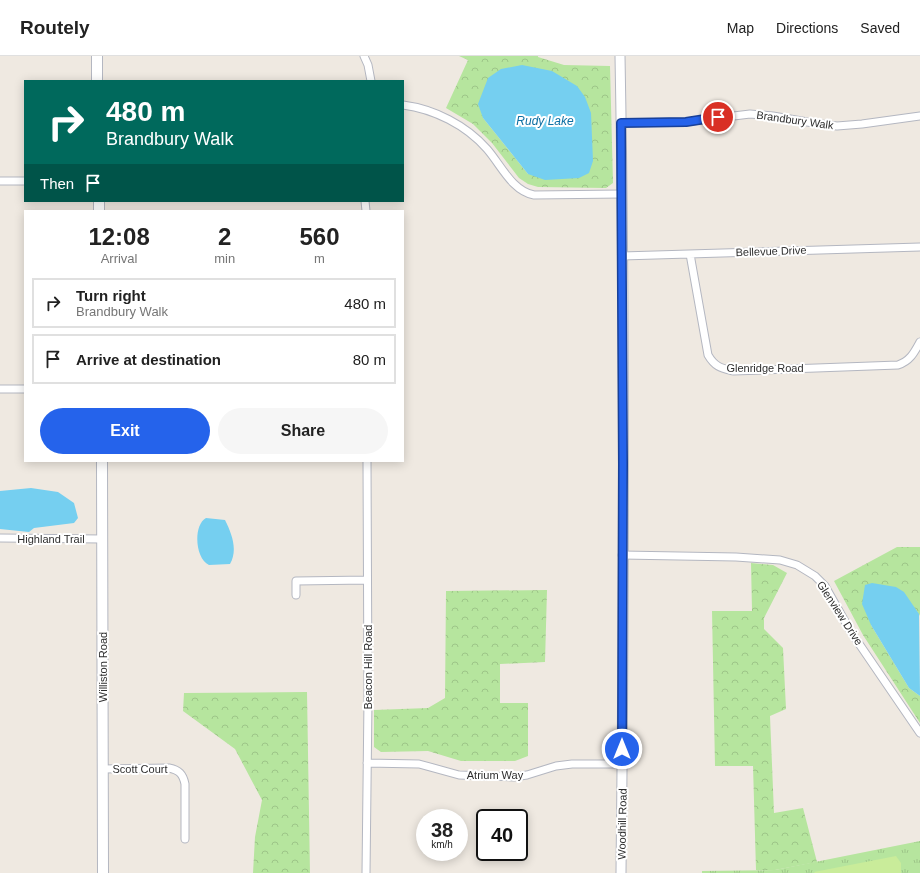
<!DOCTYPE html>
<html lang="en">
<head>
<meta charset="utf-8">
<style>
  :root { --surface:#fff; --page:#f6f6f6; --text:#222; --muted:#767676; --line:#e0e0e0; --accent:#2563eb }
  body { margin:0; font-family:Arial,sans-serif; background:var(--page); color:var(--text); height:100vh; display:flex; flex-direction:column; font-size:15px; white-space:nowrap }
  * { box-sizing:border-box; margin:0 }
  p { font-size:13px; color:var(--muted) }
  .icon { flex:none; width:22px; height:22px; fill:none; stroke:currentColor; stroke-width:2; stroke-linecap:round; stroke-linejoin:round }
  .map { position:relative; flex:1; overflow:hidden }
  .details { position:absolute; left:24px; top:154px; width:380px; height:252px; display:flex; flex-direction:column; background:var(--surface); border-radius:0px; box-shadow:0 2px 10px #0003 }
  .details>* { flex:none }
  .guide { position:absolute; left:24px; top:24px; width:380px; height:122px; border-radius:0px; box-shadow:0 2px 10px #0003; background:#00695c; color:#fff; overflow:hidden }
  .speed { position:absolute; left:416px; top:753px; display:flex; gap:8px; font-size:20px; font-weight:700; text-align:center }
  .speed>* { display:grid; place-content:center; width:52px; height:52px; border-radius:50%; background:var(--surface); box-shadow:0 2px 10px #0003; line-height:1 }
  .speed small { font-size:10px; font-weight:400 }
  .speed .limit { border:2px solid #111; border-radius:6px; background:#fff; color:#111 }
  .pin { position:absolute; display:grid; place-items:center; width:34px; height:34px; color:#fff; margin:-17px; border:2px solid #fff; border-radius:50%; box-shadow:0 1px 4px #0007 }
  .me { position:absolute; width:44px; margin:-22px; rotate:0deg; stroke-linejoin:round; filter:drop-shadow(0 0 3px #0008) }
  .turn { display:flex; align-items:center; gap:14px; height:84px; padding:0 16px; font-size:18px }
  .turn .icon { width:52px; height:52px; stroke-width:2.5 }
  .turn b { display:block; font-size:28px; line-height:34px }
  .then { display:flex; align-items:center; height:38px; padding:0 16px; background:#0003; gap:8px; font-size:15px }
  .eta { display:flex; justify-content:space-evenly; align-items:center; height:68px; text-align:center }
  .eta b { font-size:24px; font-weight:800; line-height:28px }
  .action { display:flex; gap:8px; margin-top:auto; padding:8px 16px }
  .action a { flex:1; height:46px; border-radius:24px; background:var(--accent); color:#fff; font-size:16px; font-weight:800; line-height:46px; text-align:center }
  .action a+a { background:var(--page); color:var(--text) }
  ul { padding:0; list-style:none }
  li { display:flex; align-items:center; gap:12px; height:50px; margin:0 8px 6px; padding:0 8px; border:2px solid var(--line); border-radius:0px }
  li div { flex:1 }
  li b { display:block; font-size:15px }
  li em { font-style:normal }
  header { display:flex; align-items:center; gap:24px; box-sizing:border-box; height:56px; padding:0 20px; background:var(--surface); border-bottom:1px solid var(--line) }
  header strong { font-size:19px }
  nav { display:flex; gap:22px; margin-inline-start:auto; font-size:14px }
  .map>svg:first-child { display:block }
  .forest { fill:url(#forest-crowns); fill-rule:evenodd }
  .park { fill:url(#park-tufts) }
  .pitch { fill:#c9ec9a }
  .water { fill:#75cff0 }
  .lines { fill:none; stroke-linecap:round; stroke-linejoin:round }
  .minor-casing { stroke:#b4b7c1; stroke-width:9 }
  .tertiary-casing { stroke:#b4b7c1; stroke-width:11 }
  .secondary-casing { stroke:#b4b7c1; stroke-width:12 }
  .minor { stroke:#fff; stroke-width:7 }
  .tertiary { stroke:#fff; stroke-width:9 }
  .secondary { stroke:#fff; stroke-width:10 }
  .route-casing { stroke:#184099; stroke-width:10 }
  .route { stroke:#2563eb; stroke-width:7 }
  .labels { text-anchor:middle; dominant-baseline:central; stroke-width:4; stroke-linejoin:round; paint-order:stroke }
  .street-label { font-size:11px; fill:#2e2e2e; stroke:#fff }
  .water-label { font-size:12px; font-style:italic; fill:#0d6fa3; stroke:#fff }
</style>
</head>
<body>
<header>
<strong>Routely</strong>
<nav><a>Map</a><a>Directions</a><a>Saved</a></nav>
</header>
<div class="map">
<svg width="920" height="817" viewBox="0 0 920 817">
  <defs>
    <pattern id="forest-crowns" width="20" height="18" patternUnits="userSpaceOnUse"><rect width="20" height="18" fill="#b6e59e"/><path d="M2 6a3 3 0 1 1 6 0M12 15a3 3 0 1 1 6 0" fill="none" stroke="#9dc588"/></pattern>
    <pattern id="park-tufts" width="24" height="20" patternUnits="userSpaceOnUse"><rect width="24" height="20" fill="#b6e59e"/><path d="M3 7l-1-3M5 7V3M7 7l1-3M15 17l-1-3M17 17v-4M19 17l1-3" fill="none" stroke="#9dc588"/></pattern>
  </defs>
  <rect width="100%" height="100%" fill="#efe9e1"/>
  <path class="forest" d="M459,0h79v1l26,8 46,1 3,117 -7,5 -68,-1 -10,-3 -9,-6 -27,-35 -19,-19 -27,-16 22,-48zM522,9l6,109 -45,-56z
    M897,491h23v69l-1,-2 -48,11 38,63 11,8v27l-57,-88 -29,-54z
    M751,507l22,2 14,8 -23,45v11l19,19 3,61 -16,7 4,97 29,-5 14,54 -42,8h-19l-3,-104h-38l-3,-155h40z
    M547,534l-2,72 -45,2v39h28v53l-13,5h-54l-33,-10 -47,1 -7,-5v-37l54,-2 17,-10 1,-107z
    M307,636l3,181h-57l2,-36 7,-37 -27,-51 -52,-38 1,-18z"/>
  <path class="park" d="M920,785v32h-218v-2l73,-1z"/>
  <path class="pitch" d="M896,800l5,7v10h-86l-1,-1z"/>
  <path class="water" d="M522,9l30,6 25,15 8,11 6,16 2,48 -4,12 -10,5 -34,2 -17,-6 -45,-56 -5,-14 10,-26 13,-9z
    M31,432l27,4 16,11 4,15 -4,5 -40,5 -5,4 -29,-3v-38z
    M206,462l19,2c7,14 13,30 5,44l-21,1c-14,-6 -16,-40 -3,-47z
    M872,527l24,4 8,5 15,22 1,82 -11,-8 -38,-63 -9,-21 3,-19z"/>
  <g class="lines">
    <defs>
      <path id="minor" d="M364,0l4,9 3,16
        M403,49c31,4 63,20 84,44 14,16 25,42 47,46l88,-1
        M621,67l64,-1 65,-8 23,2 40,7 24,3 25,-2 58,-8
        M0,125h25
        M365,145l1,10
        M690,198l18,101c7,12 13,13 25,16l165,-6c12,-4 16,-12 22,-23
        M622,200l298,-9
        M0,333h25
        M0,482l102,1
        M622,499l114,2 44,3 17,5 18,11 10,10 26,46 69,101
        M296,539v-14l71,-1
        M367,707l52,1 40,11 55,2 13,-2 29,-9 16,-2h50
        M103,713l66,-1c10,2 14,6 16,16v55
        M366,817l2,-173 -1,-239"/>
      <path id="tertiary" d="M620,0c5,272 4,545 1,817"/>
      <path id="secondary" d="M97,0v25
        M99,145v10
        M102,405l1,412"/>
    </defs>
    <use href="#minor" class="minor-casing"/>
    <use href="#tertiary" class="tertiary-casing"/>
    <use href="#secondary" class="secondary-casing"/>
    <use href="#minor" class="minor"/>
    <use href="#tertiary" class="tertiary"/>
    <use href="#secondary" class="secondary"/>
  </g>
  <g class="lines">
    <defs>
      <path id="route" d="M622,693l1,-285 -2,-341 65,-1 32,-5"/>
    </defs>
    <use href="#route" class="route-casing"/>
    <use href="#route" class="route"/>
  </g>
  <g class="labels">
    <g class="street-label">
      <text transform="translate(795 64) rotate(8)">Brandbury Walk</text>
      <text transform="translate(771 195) rotate(-2)">Bellevue Drive</text>
      <text x="765" y="312">Glenridge Road</text>
      <text x="51" y="483">Highland Trail</text>
      <text transform="translate(840 557) rotate(57)">Glenview Drive</text>
      <text transform="translate(103 611) rotate(-90)">Williston Road</text>
      <text transform="translate(368 611) rotate(-90)">Beacon Hill Road</text>
      <text x="140" y="713">Scott Court</text>
      <text x="495" y="719">Atrium Way</text>
      <text transform="translate(622 768) rotate(-89)">Woodhill Road</text>
    </g>
    <g class="water-label">
      <text x="545" y="65">Rudy Lake</text>
    </g>
  </g>
</svg>
<div class="speed"><div>38<small>km/h</small></div><div class="limit">40</div></div>
<div class="pin" style="left:718px;top:61px;background:#d93025"><svg class="icon" aria-label="arrive" viewBox="0 0 24 24"><path d="M6 21V4h12l-3 4 3 4H6"/></svg></div>
<svg class="me" style="left:622px;top:693px" viewBox="-20 -20 40 40"><circle r="17" fill="#2563eb" stroke="#fff" stroke-width="3"/><path d="M0-11L8 9 0 5-8 9z" fill="#fff"/></svg>
<div class="guide">
<div class="turn"><svg class="icon" aria-label="right" viewBox="0 0 24 24"><path d="M7 20v-9h11M14 6l5 5-5 5"/></svg><div><b>480 m</b>Brandbury Walk</div></div>
<div class="then">Then<svg class="icon" aria-label="arrive" viewBox="0 0 24 24"><path d="M6 21V4h12l-3 4 3 4H6"/></svg></div>
</div>
<section class="details">
<div class="eta">
<div><b>12:08</b><p>Arrival</p></div>
<div><b>2</b><p>min</p></div>
<div><b>560</b><p>m</p></div>
</div>
<ul>
<li><svg class="icon" aria-label="right" viewBox="0 0 24 24"><path d="M7 20v-9h11M14 6l5 5-5 5"/></svg><div><b>Turn right</b><p>Brandbury Walk</p></div><em>480 m</em></li>
<li><svg class="icon" aria-label="arrive" viewBox="0 0 24 24"><path d="M6 21V4h12l-3 4 3 4H6"/></svg><div><b>Arrive at destination</b></div><em>80 m</em></li>
</ul>
<div class="action"><a>Exit</a><a>Share</a></div>
</section>
</div>
</body>
</html>
